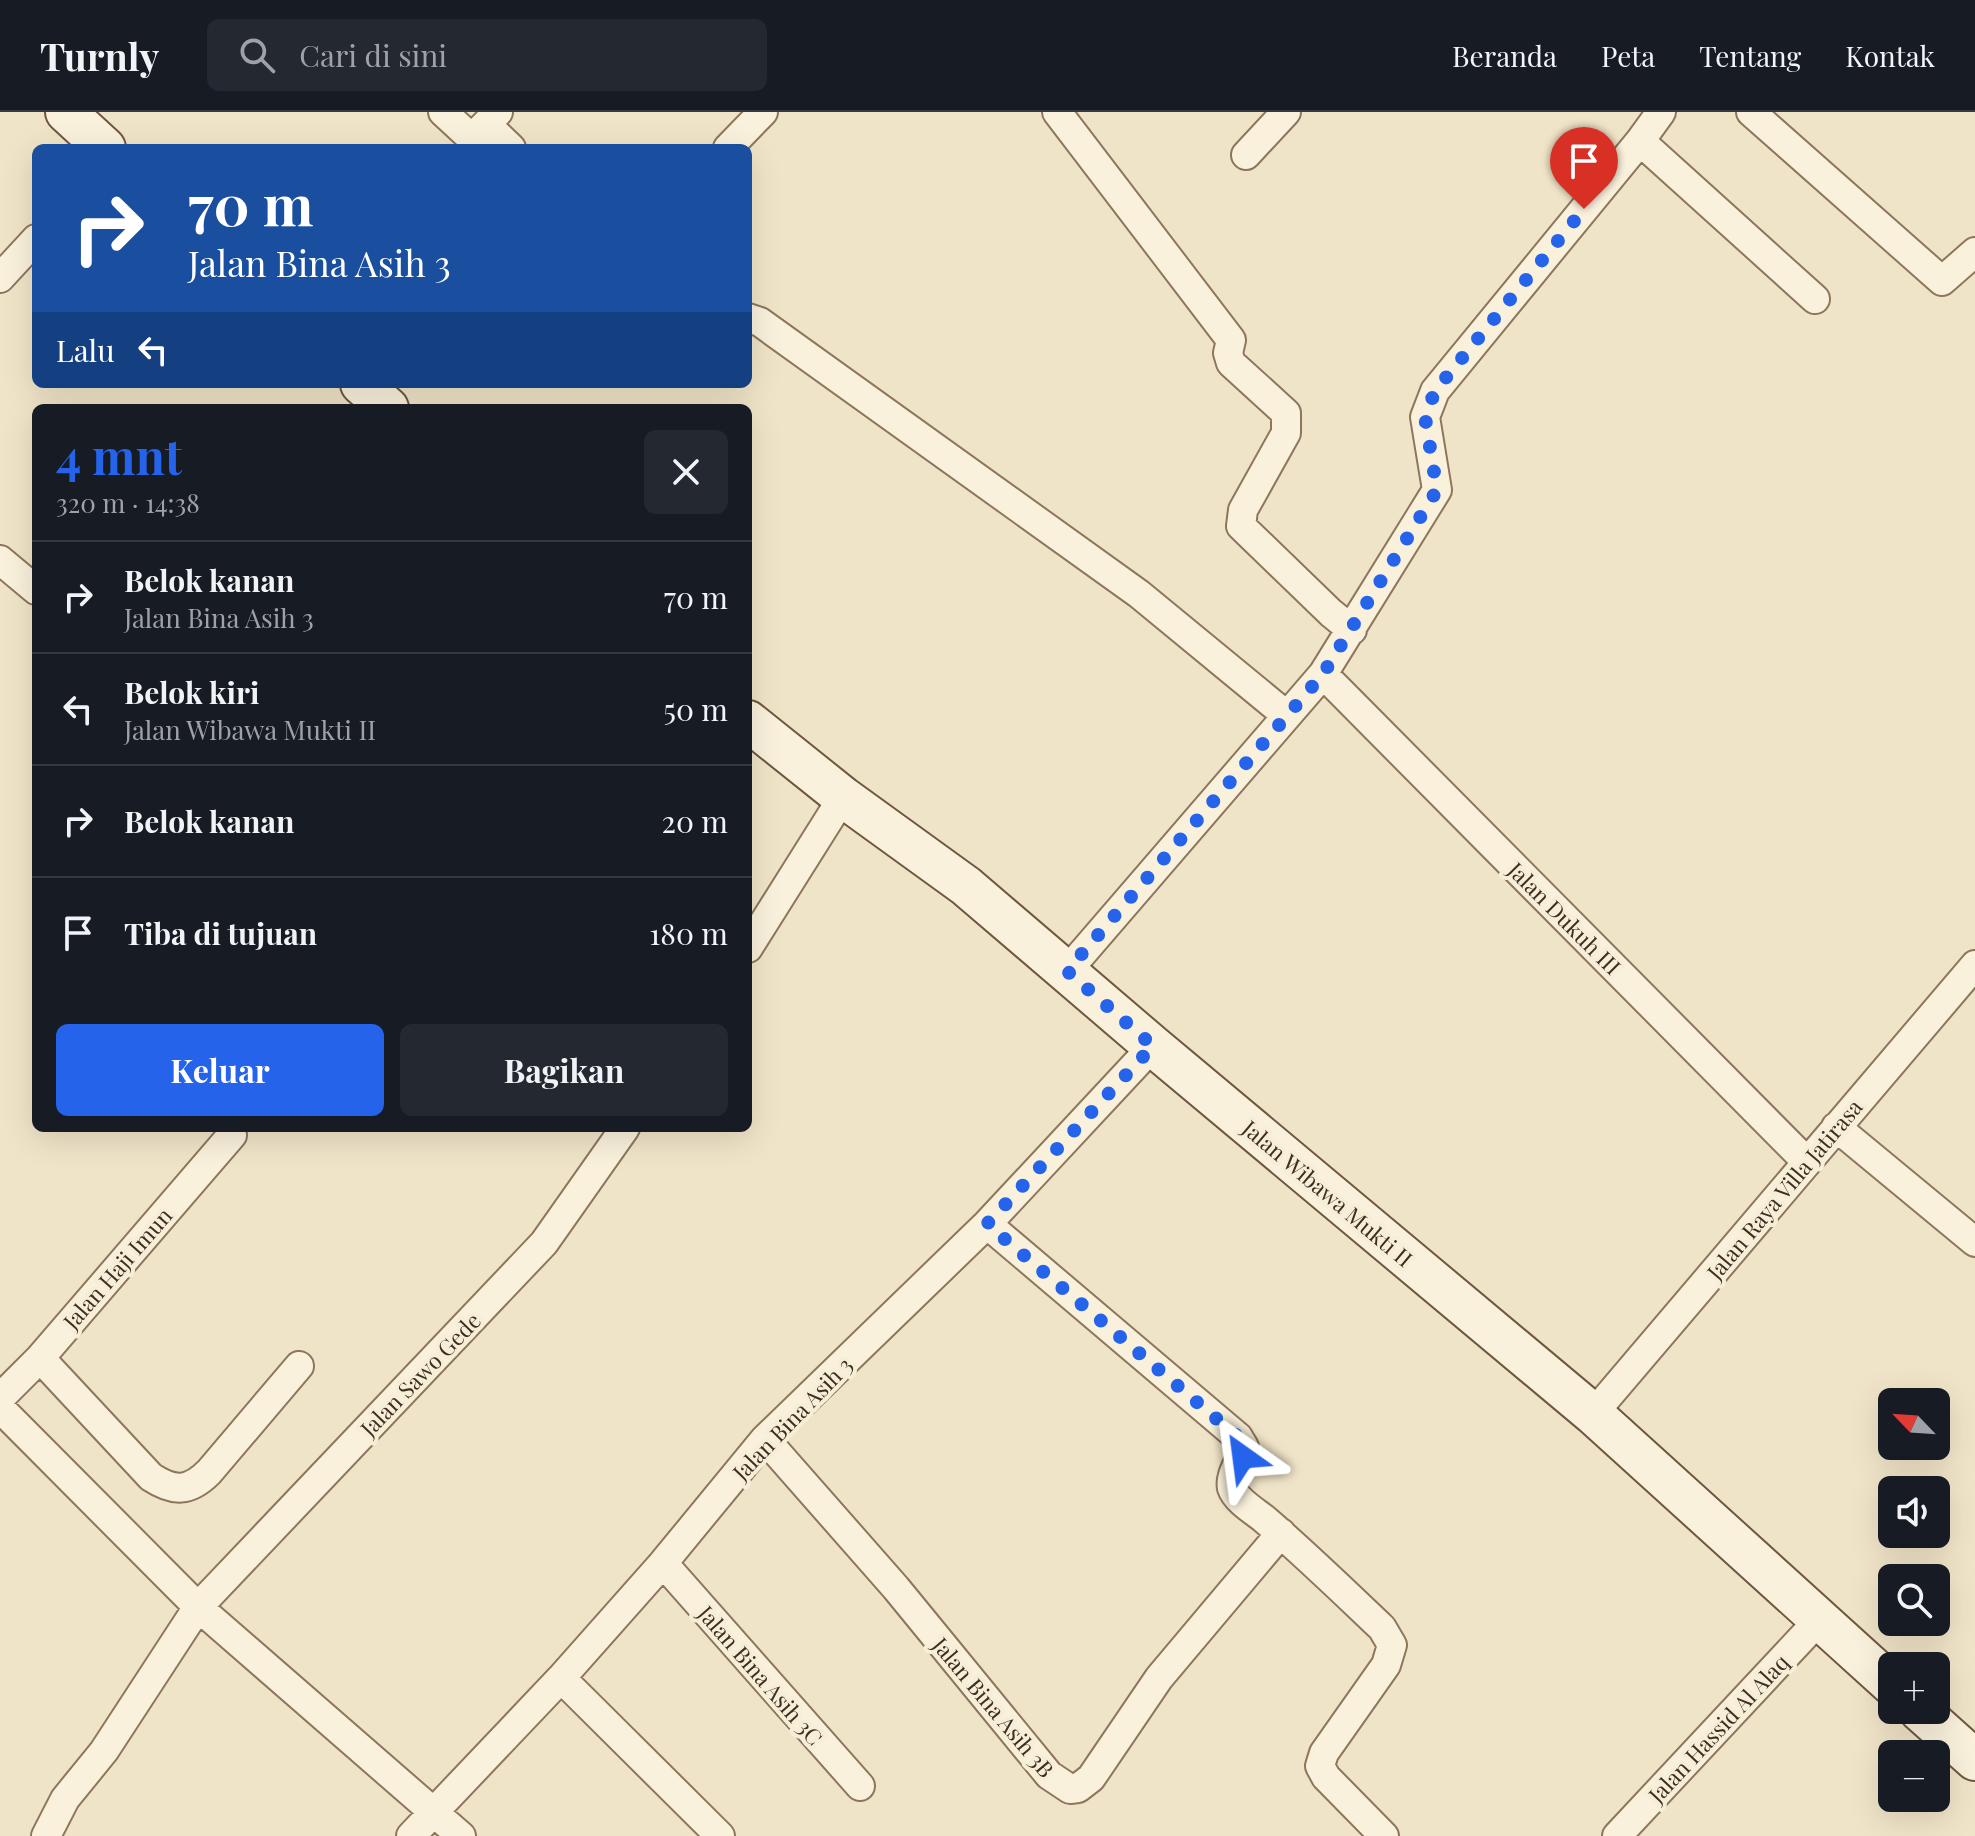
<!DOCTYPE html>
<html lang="id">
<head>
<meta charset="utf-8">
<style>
  :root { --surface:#171b24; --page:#242831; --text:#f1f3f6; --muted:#9ea1a6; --line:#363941; --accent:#2563eb }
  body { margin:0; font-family:"Playfair Display",serif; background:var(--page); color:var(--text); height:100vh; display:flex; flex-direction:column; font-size:30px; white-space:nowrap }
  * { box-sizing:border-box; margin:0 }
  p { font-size:26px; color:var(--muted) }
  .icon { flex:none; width:44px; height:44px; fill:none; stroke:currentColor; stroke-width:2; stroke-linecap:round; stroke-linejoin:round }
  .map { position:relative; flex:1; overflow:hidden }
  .drawer { position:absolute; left:32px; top:292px; width:720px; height:728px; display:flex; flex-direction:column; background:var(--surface); border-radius:12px; box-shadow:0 8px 32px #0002 }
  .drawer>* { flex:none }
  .hud { position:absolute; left:32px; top:32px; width:720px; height:244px; border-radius:12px; box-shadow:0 8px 32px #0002; background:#1a4fa0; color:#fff; overflow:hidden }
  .needle { width:52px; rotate:295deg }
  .fabs { position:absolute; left:1878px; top:1276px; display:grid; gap:16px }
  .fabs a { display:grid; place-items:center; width:72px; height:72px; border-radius:12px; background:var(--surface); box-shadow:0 8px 32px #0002; font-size:40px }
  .pin { position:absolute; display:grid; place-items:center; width:68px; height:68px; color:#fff; margin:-82px -34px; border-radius:50% 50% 50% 0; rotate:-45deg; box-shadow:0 0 8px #0007 }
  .pin .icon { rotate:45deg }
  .me { position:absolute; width:88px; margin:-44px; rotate:329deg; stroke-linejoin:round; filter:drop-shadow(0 0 6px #0008) }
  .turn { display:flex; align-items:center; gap:28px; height:168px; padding:0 24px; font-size:36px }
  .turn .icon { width:104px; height:104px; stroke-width:2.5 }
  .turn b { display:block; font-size:56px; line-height:68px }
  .then { display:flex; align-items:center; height:76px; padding:0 24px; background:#0003; gap:16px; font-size:30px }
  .round { display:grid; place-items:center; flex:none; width:84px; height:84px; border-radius:12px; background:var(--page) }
  .summary { display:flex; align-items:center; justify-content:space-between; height:136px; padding:0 24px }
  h1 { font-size:48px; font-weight:700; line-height:60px; color:var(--accent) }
  .cta { display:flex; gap:16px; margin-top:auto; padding:16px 24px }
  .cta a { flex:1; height:92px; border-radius:12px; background:var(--accent); color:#fff; font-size:32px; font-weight:700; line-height:92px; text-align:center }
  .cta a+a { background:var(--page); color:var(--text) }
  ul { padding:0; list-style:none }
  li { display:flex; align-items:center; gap:24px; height:112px; padding:0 24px; border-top:2px solid var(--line) }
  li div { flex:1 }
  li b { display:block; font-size:30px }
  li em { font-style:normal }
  header { display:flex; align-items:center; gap:48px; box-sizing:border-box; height:112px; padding:0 40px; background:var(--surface); border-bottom:2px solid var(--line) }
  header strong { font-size:38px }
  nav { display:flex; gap:44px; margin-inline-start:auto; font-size:28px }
  .search { width:560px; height:72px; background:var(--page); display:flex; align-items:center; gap:20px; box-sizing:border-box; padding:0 28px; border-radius:12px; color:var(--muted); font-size:30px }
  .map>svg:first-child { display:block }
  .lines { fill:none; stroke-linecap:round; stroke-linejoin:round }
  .minor-casing { stroke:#8d765c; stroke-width:32 }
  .secondary-casing { stroke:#6f573f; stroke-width:44 }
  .minor { stroke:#faf1dc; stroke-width:28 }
  .secondary { stroke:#faf1dc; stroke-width:40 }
  .route { stroke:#2563eb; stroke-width:14; stroke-dasharray:0 25.2 }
  .labels { text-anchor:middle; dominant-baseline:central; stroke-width:8; stroke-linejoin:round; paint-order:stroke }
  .street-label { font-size:22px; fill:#3d2e20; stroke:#f7eed8 }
</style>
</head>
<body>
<header>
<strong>Turnly</strong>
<div class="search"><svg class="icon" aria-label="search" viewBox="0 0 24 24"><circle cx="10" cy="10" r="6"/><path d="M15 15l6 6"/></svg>Cari di sini</div>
<nav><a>Beranda</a><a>Peta</a><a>Tentang</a><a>Kontak</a></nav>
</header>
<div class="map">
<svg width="1975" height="1724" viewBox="0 0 1975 1724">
  <rect width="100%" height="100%" fill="#f0e4c8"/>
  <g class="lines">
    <defs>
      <path id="minor" d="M443,0l39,36
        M1057,0l174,228 -3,13 3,10 55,50v20l-43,77 -2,16 90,87 21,17
        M1751,0l191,169 33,-29
        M486,12l25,24
        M472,26l26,-26
        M1640,29l175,158
        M728,36l35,-36
        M1246,43l40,-43
        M0,166l36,-39
        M748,206l12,4 379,272 147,121
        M0,448l36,30
        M1323,562l484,488
        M748,836l95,-151
        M1067,859l256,-297 114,-184 -12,-73 10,-26 205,-250 21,-29
        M1836,1015l139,115
        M987,1112l251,213 6,10c-2,12 -15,28 -12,41 4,12 22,23 31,30 41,35 80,73 119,110l10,17 -6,20 -62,88 -4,13 6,11 58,59
        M40,1246l111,119c23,15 38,15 58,-5l90,-106
        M0,1286l40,-40 192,-223
        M0,1296l198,199 263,229
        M1593,1302l382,-449
        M765,1327l131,149 153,187 21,14 8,-1 13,-10 68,-100 122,-145
        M663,1451l197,223
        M561,1566l159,158
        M46,1724l19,-37 39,-48 94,-144 346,-364 81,-115
        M411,1724l150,-158 102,-115 102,-124 222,-215 166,-178
        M1617,1724l202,-216"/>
      <path id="secondary" d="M66,0l39,36
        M361,272l27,24
        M748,609l95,76 123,89 187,160 440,368 299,271
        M1919,1598l56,50"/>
    </defs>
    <use href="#minor" class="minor-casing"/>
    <use href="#secondary" class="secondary-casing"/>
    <use href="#minor" class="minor"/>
    <use href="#secondary" class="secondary"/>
  </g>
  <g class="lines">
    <path class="route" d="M1243,1345l1,-10 -6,-10 -251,-213 166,-178 -86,-75 256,-297 114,-184 -12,-73 10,-26 149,-182"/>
  </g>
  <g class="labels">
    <g class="street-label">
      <text transform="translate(1565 806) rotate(45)">Jalan Dukuh III</text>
      <text transform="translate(1784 1077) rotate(-50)">Jalan Raya Villa Jatirasa</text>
      <text transform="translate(1328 1081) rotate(40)">Jalan Wibawa Mukti II</text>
      <text transform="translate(117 1156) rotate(-49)">Jalan Haji Imun</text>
      <text transform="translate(420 1262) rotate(-46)">Jalan Sawo Gede</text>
      <text transform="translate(792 1306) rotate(-46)">Jalan Bina Asih 3</text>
      <text transform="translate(761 1563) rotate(49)">Jalan Bina Asih 3C</text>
      <text transform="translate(994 1595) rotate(50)">Jalan Bina Asih 3B</text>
      <text transform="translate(1718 1616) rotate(-47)">Jalan Hassid Al Alaq</text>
    </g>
  </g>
</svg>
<div class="fabs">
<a><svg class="needle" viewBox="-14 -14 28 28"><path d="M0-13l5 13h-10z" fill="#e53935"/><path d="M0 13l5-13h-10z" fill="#9ea1a6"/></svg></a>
<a><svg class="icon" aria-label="sound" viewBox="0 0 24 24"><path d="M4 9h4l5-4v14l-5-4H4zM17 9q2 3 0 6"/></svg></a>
<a><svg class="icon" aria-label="search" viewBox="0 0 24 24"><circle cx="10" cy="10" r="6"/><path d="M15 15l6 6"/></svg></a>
<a>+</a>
<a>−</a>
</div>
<div class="pin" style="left:1584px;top:97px;background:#d93025"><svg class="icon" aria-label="arrive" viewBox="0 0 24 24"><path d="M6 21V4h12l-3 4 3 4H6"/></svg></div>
<svg class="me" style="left:1243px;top:1345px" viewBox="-20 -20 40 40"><path d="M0-17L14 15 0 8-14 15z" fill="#2563eb" stroke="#fff" stroke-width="4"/></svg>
<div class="hud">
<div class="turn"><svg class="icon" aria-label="right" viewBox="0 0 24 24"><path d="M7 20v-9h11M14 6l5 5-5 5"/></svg><div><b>70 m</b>Jalan Bina Asih 3</div></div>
<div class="then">Lalu<svg class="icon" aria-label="left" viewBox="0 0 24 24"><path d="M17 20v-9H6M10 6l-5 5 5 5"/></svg></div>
</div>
<section class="drawer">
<div class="summary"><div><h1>4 mnt</h1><p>320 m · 14:38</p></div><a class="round"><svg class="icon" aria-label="close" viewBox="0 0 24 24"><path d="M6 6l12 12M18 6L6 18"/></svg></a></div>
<ul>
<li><svg class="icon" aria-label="right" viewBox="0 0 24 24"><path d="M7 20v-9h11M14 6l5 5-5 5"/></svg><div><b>Belok kanan</b><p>Jalan Bina Asih 3</p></div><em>70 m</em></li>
<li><svg class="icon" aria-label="left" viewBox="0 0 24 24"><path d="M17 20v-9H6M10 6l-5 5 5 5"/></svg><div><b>Belok kiri</b><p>Jalan Wibawa Mukti II</p></div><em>50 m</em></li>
<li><svg class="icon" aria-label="right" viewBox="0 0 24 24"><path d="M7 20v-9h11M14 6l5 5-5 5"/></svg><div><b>Belok kanan</b></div><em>20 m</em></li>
<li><svg class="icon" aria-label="arrive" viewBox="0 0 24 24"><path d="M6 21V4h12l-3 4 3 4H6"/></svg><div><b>Tiba di tujuan</b></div><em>180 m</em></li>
</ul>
<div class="cta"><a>Keluar</a><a>Bagikan</a></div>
</section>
</div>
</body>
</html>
